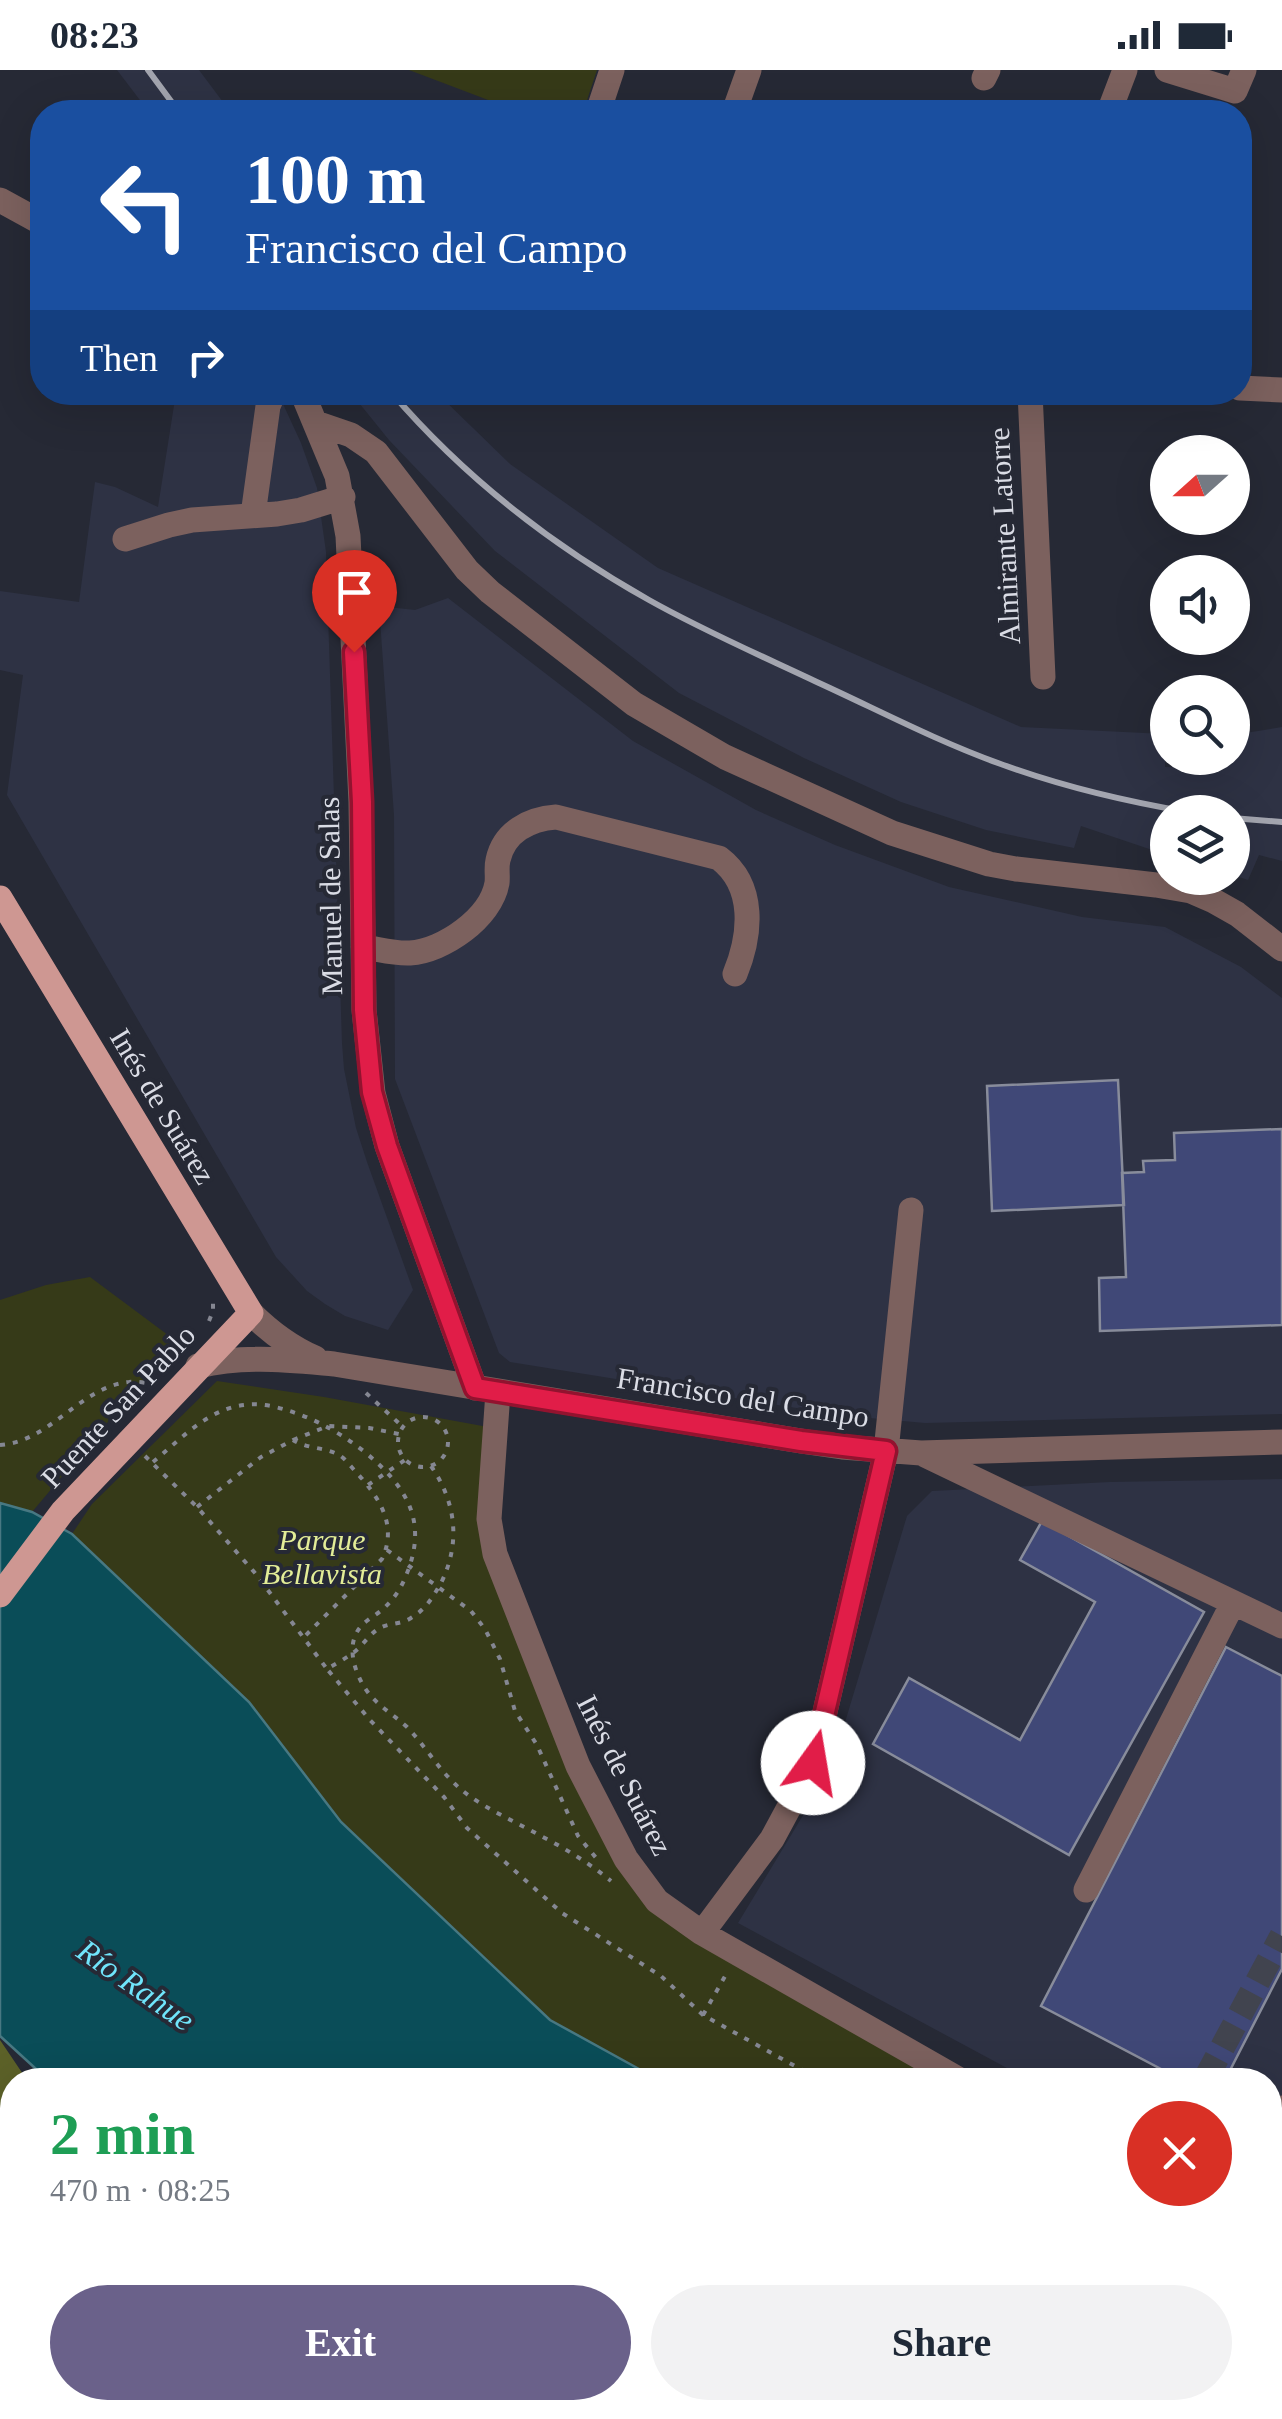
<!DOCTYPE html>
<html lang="en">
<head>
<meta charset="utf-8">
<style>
  :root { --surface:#fff; --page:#f2f2f3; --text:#1f2937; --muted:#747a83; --accent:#6a618a }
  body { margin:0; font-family:Georgia,serif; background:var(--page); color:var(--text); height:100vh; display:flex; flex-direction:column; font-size:38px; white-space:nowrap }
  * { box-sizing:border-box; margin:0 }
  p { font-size:32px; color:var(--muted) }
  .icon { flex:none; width:55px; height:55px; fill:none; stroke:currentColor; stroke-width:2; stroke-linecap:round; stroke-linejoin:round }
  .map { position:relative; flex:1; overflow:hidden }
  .details { position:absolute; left:0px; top:1998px; width:1282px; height:352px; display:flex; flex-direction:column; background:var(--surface); border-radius:40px 40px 0 0; box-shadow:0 10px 40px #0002 }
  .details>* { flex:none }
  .hud { position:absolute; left:30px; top:30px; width:1222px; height:305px; border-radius:40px; box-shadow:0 10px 40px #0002; background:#1a4fa0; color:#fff; overflow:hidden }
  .needle { width:65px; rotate:249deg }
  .controls { position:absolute; left:1150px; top:365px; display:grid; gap:20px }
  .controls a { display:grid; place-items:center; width:100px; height:100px; border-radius:50%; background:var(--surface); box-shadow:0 10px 40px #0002; font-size:50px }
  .pin { position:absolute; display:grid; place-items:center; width:85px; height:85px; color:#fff; margin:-102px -42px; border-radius:50% 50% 50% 0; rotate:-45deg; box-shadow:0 0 10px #0007 }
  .pin .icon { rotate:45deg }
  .me { position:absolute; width:110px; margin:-55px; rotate:13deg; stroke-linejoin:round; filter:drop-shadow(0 0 8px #0008) }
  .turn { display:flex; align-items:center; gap:35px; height:210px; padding:0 50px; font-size:45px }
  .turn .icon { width:130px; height:130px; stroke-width:2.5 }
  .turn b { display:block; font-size:70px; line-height:85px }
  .then { display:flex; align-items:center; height:95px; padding:0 50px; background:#0003; gap:20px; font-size:38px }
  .round { display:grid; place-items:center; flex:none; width:105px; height:105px; border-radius:52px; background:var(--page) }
  .headline { display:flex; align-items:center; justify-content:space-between; height:170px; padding:0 50px }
  h1 { font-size:60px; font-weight:600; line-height:75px; color:#1e9e55 }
  .cta { display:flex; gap:20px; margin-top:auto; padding:20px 50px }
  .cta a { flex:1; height:115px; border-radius:60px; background:var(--accent); color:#fff; font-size:40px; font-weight:600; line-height:115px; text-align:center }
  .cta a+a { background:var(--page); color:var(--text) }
  .status { display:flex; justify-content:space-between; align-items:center; height:70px; padding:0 50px; background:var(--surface); direction:ltr }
  .status svg { height:28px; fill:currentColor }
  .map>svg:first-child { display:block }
  .built { fill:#2e3244 }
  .green { fill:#363a18 }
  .forest { fill:#5c6128 }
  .water { fill:#0a4d58; stroke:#487882; stroke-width:2.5 }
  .building { fill:#404877; stroke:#888c9b; stroke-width:2.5 }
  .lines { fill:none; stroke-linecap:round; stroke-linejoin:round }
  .minor-tunnel { stroke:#41444f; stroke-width:25; stroke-dasharray:25 12; stroke-linecap:butt }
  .path { stroke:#858792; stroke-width:4; stroke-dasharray:5 8; stroke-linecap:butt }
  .minor { stroke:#7c615e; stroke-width:25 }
  .major { stroke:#ce9792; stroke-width:25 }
  .rail { stroke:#a3a5af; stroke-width:6 }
  .route-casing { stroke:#92132f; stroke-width:25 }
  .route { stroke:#e11d48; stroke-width:18 }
  .labels { text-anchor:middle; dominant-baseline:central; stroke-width:8; stroke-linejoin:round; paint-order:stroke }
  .street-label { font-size:30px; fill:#dadce5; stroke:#262935 }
  .park-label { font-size:30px; font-style:italic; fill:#e3ed97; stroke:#262935 }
  .water-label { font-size:32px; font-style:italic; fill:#70e5fb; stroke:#262935 }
</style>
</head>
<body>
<div class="status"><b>08:23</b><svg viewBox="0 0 49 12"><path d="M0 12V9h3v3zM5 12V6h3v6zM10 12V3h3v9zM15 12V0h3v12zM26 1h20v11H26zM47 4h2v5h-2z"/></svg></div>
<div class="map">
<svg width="1282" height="2349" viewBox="0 0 1282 2349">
  <rect width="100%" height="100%" fill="#262935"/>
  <path class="built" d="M117,0h82l24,32 15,10h-89z
    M176,323h102l23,50 16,45 9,64 16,491 2,26 12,59 11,34 46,128 -25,40 -43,-14 -20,-12 -18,-13 -31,-34 -269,-462 16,-120 -23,-5v-79l79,11 16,-120 20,5 43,20z
    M351,323h86l73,71 148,104 363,159 144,7v33l38,1 2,-10h27l1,-23 49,-8v134l-23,-6 -11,25 -15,-5 -1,-63h-64l-1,43 -86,-29 -7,22 -88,-18 -85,-28 -97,-44 -125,-65 -184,-142 -106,-111z
    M448,528l185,143 123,69 79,35 114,42 133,30 83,10 76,40 41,31v416l-357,9 -78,-7 -337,-54 -11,-9 -104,-274 -1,-264 -15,-209 36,4z
    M1282,1409v737l-12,-6v-130h-241l-291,-157 93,-154 76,-253 25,-25 178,-9z
    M93,2338h239l13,11h-248z"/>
  <path class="green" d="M409,0h188l-14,42h-63z
    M90,1207l86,64 -144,171 -32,-9v-203l46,-15z
    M217,1311l107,16 164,30 -9,101 144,339 325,213h-289l-109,-60 -209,-198 -92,-120 -177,-168 20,-30z
    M1270,2193l12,7v146l-16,-8h4z"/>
  <path class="forest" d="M0,1970l27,40h-15v37l-12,2z"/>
  <path class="water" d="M0,1433l32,9 40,22 177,168 92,120 209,198 109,60h-611l-48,-44z
    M472,2338h794l16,8v3h-789z"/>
  <path class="building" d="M1118,1010l6,125 -132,6 -5,-125z
    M1282,1059v196l-182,6 -1,-53 27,-1 -4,-104 22,-1 -1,-11 32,-1 -1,-27z
    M1042,1451l162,91 -135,243 -196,-111 36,-66 111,62 75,-138 -75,-42z
    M1226,1577l56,29v293l-57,111h-43l-141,-74z"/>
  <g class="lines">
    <path class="minor-tunnel" d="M1205,2010l77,-144"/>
    <path class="path" d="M209,1251l4,-10v-15
      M366,1323l37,34
      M398 1372a25 25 0 1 1 50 0a25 25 0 1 1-50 0Z
      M293,1370l35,-14 41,2 30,6
      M0,1375c50,-3 81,-59 129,-63 8,-1 17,1 24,2
      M145,1386l52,51 58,66 72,96
      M153,1392c36,-30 67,-66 118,-56 36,8 66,24 95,47 42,35 63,70 39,125 -5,12 -12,22 -22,31 -9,8 -22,13 -27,25 -8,16 -1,37 7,51 11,19 29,28 44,42 22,23 34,48 61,68 22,16 48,27 73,41 25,13 48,27 70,45
      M431,1396c25,36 30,77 10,117 -8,14 -15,26 -30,35 -9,6 -20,5 -29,9 -11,4 -19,19 -29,26 -8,6 -18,11 -26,16l43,51 74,77 23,31 95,85 99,63 42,39 117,65
      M368,1415l37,-25
      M197,1437l64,-50 32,-17c14,9 32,7 46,15 6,3 12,12 17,17 23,25 42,53 26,87l-79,79
      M387,1480l84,61 14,18 15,30 15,52 22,34 41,91 19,23
      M703,1945l25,-44
      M1270,2256l12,7
      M362,2338l12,11"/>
    <path class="minor" d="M1167,0l68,21 9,-21
      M984,8l4,-8
      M598,42l14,-42
      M734,42l15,-42
      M1109,42l16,-42
      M0,130l42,23
      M1240,318l42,2
      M302,322l35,84 11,60 13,266 3,208 9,83 14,53 88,242
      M1030,322l13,285
      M316,353l35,12 25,17 91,118 23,22 144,112 91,53 167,76 97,31 27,5 140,16 35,6 23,10 23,13 45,35
      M253,445l15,-109 6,-14
      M125,469l44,-14 23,-5 85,-6 24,-4 42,-13
      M363,877c15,2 32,7 47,6 33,-2 81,-35 87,-70 1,-7 -1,-15 1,-23 6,-28 31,-41 58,-43l163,41c37,28 32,77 16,116
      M251,1243c19,19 39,34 64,45
      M198,1296c46,-11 89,-6 136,-2l467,77 41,6 79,6 361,-11
      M498,1322l-9,127 6,35 83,212 48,93 31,42 45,32 258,147
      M925,1385l357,171
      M1086,1820l147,-287
      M702,1863l70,-94 41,-76 73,-312 25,-241
      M1270,2043l12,-5
      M0,2056l12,48
      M1270,2186l12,6
      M74,2338l3,11"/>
    <path class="major" d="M0,828l251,415 -188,198 -63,84"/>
    <path class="rail" d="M148,0l31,42
      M391,322c72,84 162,154 258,208 55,31 113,56 170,83 59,27 118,58 179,80 62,23 125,38 190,49
      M1232,748l50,4"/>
  </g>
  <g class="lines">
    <defs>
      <path id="route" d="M354,582l8,150 2,208 8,82 15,54 88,242 326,53 85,10 -73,312"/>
    </defs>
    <use href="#route" class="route-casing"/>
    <use href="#route" class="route"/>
  </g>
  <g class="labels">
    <g class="street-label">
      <text transform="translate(1004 466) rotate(-93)">Almirante Latorre</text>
      <text transform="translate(330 826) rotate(-91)">Manuel de Salas</text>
      <text transform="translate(163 1036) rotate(59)">Inés de Suárez</text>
      <text transform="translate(743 1327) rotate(9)">Francisco del Campo</text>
      <text transform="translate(118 1336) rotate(-47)">Puente San Pablo</text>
      <text transform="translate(625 1705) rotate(63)">Inés de Suárez</text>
    </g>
    <g class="park-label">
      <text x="322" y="1469">Parque<tspan x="322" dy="34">Bellavista</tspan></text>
    </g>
    <g class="water-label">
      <text transform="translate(136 1915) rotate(35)">Río Rahue</text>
    </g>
  </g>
</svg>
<div class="controls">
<a><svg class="needle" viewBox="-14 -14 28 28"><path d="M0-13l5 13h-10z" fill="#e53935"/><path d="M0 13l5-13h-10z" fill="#747a83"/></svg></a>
<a><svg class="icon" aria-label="sound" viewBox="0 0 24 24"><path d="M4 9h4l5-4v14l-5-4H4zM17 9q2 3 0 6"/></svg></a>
<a><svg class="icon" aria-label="search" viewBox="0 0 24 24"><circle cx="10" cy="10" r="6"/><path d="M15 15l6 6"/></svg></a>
<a><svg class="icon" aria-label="layers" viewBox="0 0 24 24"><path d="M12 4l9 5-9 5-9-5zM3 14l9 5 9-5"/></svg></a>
</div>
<div class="pin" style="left:354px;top:582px;background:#d93025"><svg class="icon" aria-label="arrive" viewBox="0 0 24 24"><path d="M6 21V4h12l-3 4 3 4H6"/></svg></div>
<svg class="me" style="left:813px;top:1693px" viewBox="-20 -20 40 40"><circle r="19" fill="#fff"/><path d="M0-13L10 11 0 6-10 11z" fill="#e11d48"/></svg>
<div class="hud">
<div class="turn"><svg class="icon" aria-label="left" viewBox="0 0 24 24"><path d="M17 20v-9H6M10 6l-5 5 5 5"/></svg><div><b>100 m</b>Francisco del Campo</div></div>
<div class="then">Then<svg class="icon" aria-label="right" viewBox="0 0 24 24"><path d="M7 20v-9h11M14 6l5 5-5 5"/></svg></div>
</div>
<section class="details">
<div class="headline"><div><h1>2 min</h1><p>470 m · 08:25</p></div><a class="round" style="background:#d93025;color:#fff"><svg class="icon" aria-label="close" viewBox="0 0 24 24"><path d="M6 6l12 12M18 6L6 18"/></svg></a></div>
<div class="cta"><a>Exit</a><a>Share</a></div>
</section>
</div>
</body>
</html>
